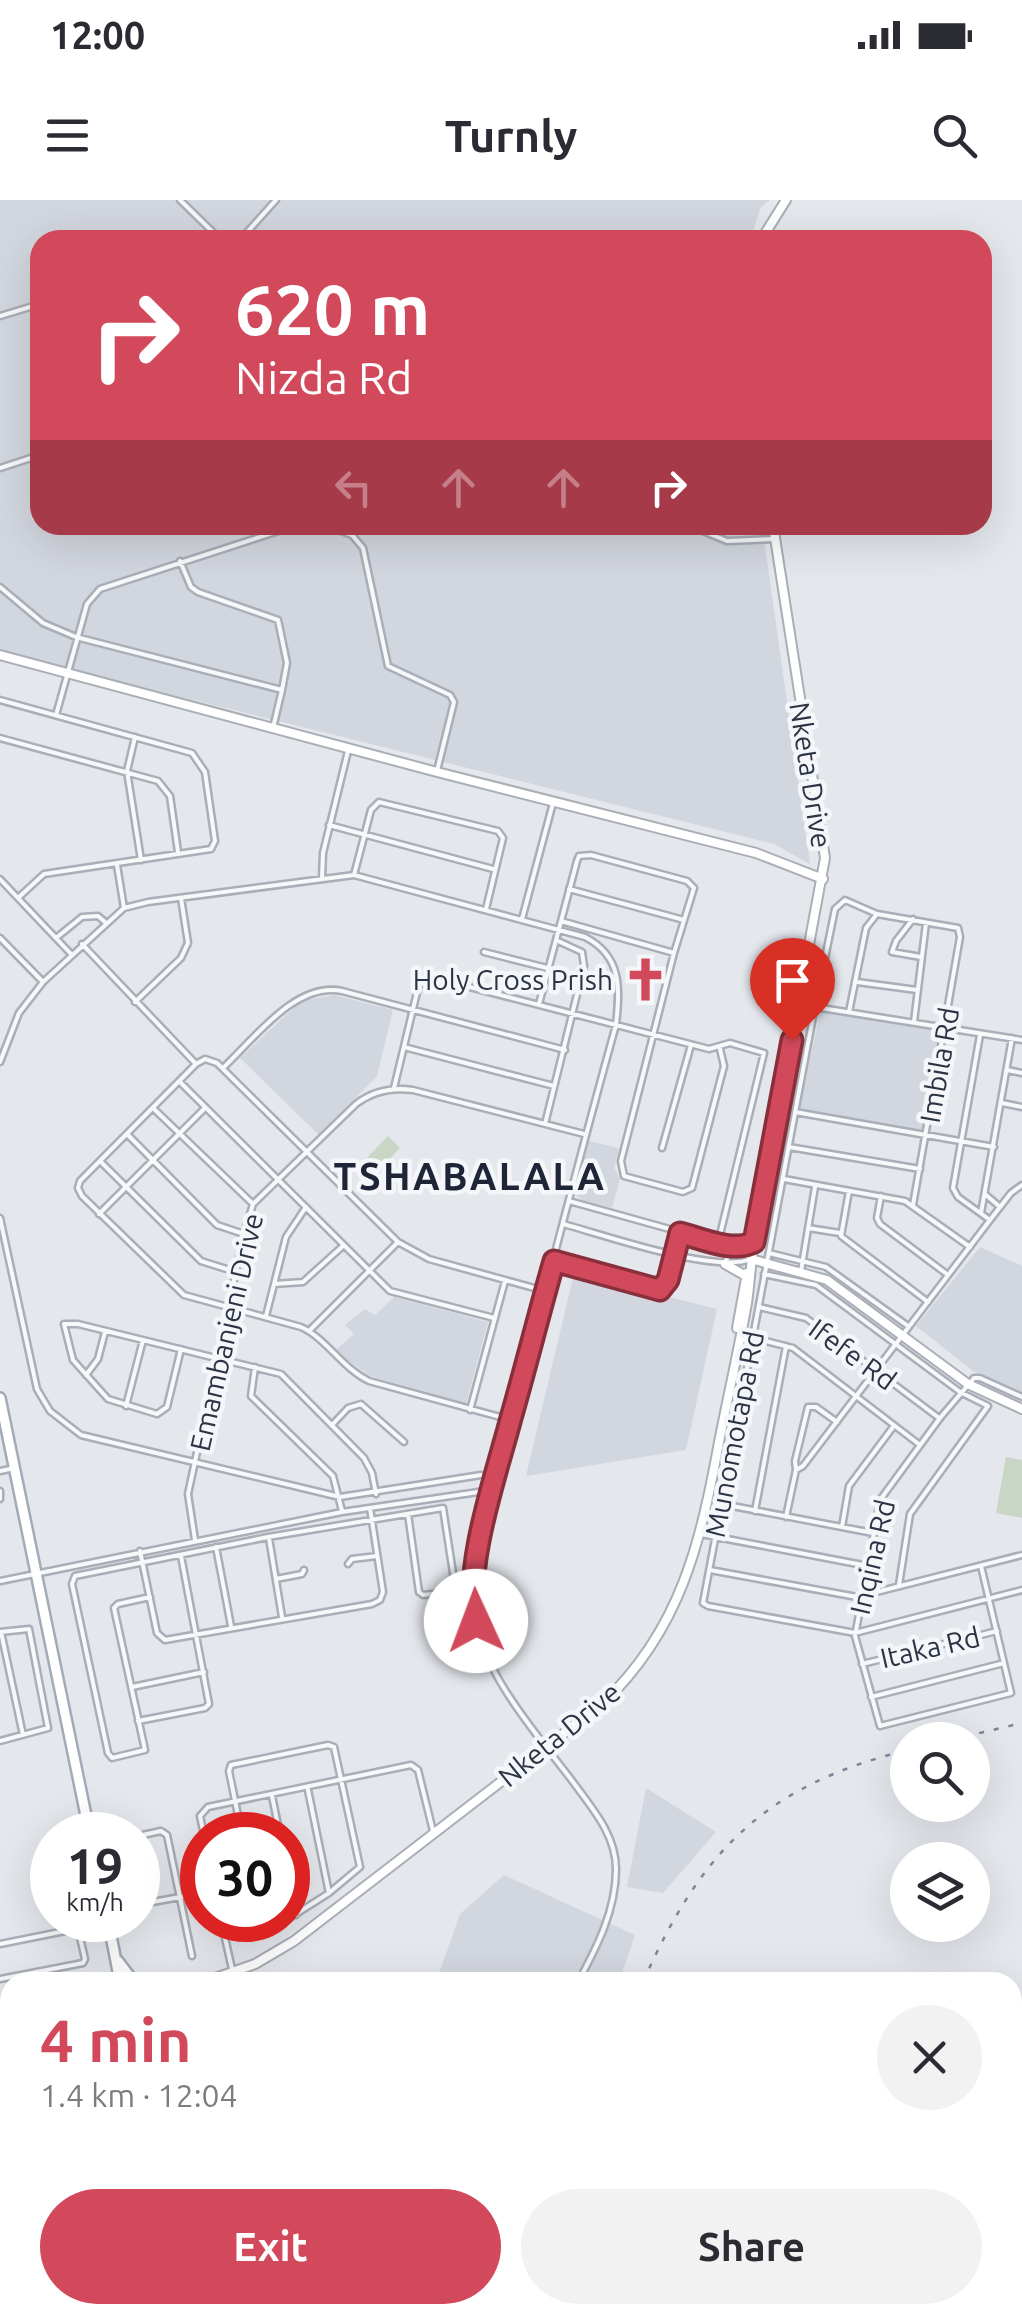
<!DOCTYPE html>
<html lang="en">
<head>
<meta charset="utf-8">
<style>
  :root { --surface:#fff; --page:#f2f2f3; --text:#2b2b33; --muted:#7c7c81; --accent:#d1495b }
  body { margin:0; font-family:Ubuntu,sans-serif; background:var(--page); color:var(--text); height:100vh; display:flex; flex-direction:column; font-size:38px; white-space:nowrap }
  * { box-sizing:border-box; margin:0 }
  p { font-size:32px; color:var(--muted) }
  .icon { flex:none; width:55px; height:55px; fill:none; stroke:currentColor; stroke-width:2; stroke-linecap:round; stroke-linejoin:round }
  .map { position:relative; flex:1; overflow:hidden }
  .side { position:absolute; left:0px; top:1772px; width:1022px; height:352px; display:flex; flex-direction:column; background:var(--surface); border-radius:30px 30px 0 0; box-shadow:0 10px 40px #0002 }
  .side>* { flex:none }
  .banner { position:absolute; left:30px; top:30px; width:962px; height:305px; border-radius:30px; box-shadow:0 10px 40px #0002; background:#d1495b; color:#fff; overflow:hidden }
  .fabs { position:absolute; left:890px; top:1522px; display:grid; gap:20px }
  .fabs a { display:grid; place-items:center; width:100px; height:100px; border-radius:50%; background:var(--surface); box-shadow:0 10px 40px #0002; font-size:50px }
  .speed { position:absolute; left:30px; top:1612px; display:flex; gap:20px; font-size:50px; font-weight:700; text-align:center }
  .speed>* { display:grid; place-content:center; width:130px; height:130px; border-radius:50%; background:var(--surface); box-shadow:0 10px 40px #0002; line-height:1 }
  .speed small { font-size:25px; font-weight:400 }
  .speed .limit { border:15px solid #d22; background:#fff; color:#111 }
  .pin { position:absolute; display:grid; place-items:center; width:85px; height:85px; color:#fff; margin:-102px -42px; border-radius:50% 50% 50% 0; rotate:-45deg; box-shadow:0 0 10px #0007 }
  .pin .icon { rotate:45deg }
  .me { position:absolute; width:110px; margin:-55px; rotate:358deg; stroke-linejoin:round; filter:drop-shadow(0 0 8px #0008) }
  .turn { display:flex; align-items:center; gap:35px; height:210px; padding:0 40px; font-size:45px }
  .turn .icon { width:130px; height:130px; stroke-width:2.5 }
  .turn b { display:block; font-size:70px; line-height:85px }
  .lanes { display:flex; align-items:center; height:95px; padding:0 40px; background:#0003; justify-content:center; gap:50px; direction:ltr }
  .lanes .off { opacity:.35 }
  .round { display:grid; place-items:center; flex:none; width:105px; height:105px; border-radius:52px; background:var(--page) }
  .head { display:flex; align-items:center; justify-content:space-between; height:170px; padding:0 40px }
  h1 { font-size:60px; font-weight:700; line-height:75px; color:var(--accent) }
  .button { display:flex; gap:20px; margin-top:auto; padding:20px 40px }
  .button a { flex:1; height:115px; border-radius:60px; background:var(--accent); color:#fff; font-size:40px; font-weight:700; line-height:115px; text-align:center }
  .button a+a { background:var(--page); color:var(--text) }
  .status { display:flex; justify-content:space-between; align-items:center; height:70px; padding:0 50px; background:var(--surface); direction:ltr }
  .status svg { height:28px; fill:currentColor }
  header { display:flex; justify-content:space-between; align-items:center; height:130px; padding:0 40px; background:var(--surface); font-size:45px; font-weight:700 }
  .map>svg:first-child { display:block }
  .built { fill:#d2d6de }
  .green { fill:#c9d6c5 }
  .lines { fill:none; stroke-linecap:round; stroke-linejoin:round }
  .street-casing { stroke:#a9aeb7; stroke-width:9 }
  .secondary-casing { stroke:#a9aeb7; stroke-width:12 }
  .primary-casing { stroke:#a3abb8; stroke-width:14 }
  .street { stroke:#f7f8fa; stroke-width:4 }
  .secondary { stroke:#fff; stroke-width:8 }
  .primary { stroke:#fff; stroke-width:9 }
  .rail { stroke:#7d8696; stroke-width:2.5; stroke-dasharray:5 10; stroke-linecap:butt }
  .route-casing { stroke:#882f3b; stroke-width:25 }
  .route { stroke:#d1495b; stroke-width:18 }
  .labels { text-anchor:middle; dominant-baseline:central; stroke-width:9; stroke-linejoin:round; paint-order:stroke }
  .street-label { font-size:28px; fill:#2b3445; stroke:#f4f6f9 }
  .poi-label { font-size:28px; fill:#2b3445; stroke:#f4f6f9; text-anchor:end }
  .district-label { font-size:38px; font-weight:bold; letter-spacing:2.5px; fill:#1d2536; stroke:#f4f6f9 }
</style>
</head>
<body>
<div class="status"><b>12:00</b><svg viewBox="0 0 49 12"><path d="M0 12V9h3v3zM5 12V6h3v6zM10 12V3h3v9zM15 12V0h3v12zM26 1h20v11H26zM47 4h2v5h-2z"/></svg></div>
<header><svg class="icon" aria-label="menu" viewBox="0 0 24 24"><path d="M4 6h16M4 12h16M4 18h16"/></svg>Turnly<svg class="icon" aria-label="search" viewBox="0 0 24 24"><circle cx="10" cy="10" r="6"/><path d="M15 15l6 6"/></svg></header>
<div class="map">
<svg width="1022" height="2123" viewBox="0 0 1022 2123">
  <rect width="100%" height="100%" fill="#e4e7ec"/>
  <path class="built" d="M0,0h770l-9,7 -11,33h-710v285h722l48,339 -36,-20 -774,-192z
    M334,795l59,15 -16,66 -58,59 -79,-77 61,-57z
    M820,812l123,17 -20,105 -124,-23z
    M589,941l30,7 -5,20 6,11 -8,29 -30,-8 -6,-5z
    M980,1047l42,19v126l-49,-21 -57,-45z
    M574,1073l143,36 -31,141 -160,26z
    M394,1097l94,25 -22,82 -96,-28 -35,-25 19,-17 -9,-9 20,-16 10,6z
    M646,1588l70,44 -53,61 -36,-6z
    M504,1675l131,60 -16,47h-183l24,-68z
    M288,2115h274l-1,8h-268z"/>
  <path class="green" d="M388,936l12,12 -28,29 -12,-12z
    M1006,1257l16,3v58l-26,-5z"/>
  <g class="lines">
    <defs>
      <path id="street" d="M180,0l41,40
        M240,40l36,-40
        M0,116l40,-12
        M0,268l40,-13
        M325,325l27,10 11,13 25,118 62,29 4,7 -17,69
        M688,325l39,16 48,-2
        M180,361l11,26 7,5 80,28 9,43 -5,27
        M0,387l43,36 33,14 206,53 -9,38
        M0,500l192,53 13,19 10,69 -4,8 -167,25 -26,24
        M56,515l31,-111 13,-15 197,-64
        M135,537l-8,34 14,89
        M0,538l158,43 12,15 8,56
        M329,625l164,44
        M117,665l7,43
        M354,675l17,-65 8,-8 119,29 5,7 -17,71
        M322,678l1,-25 25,-102
        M0,679l71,75
        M569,689l115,31
        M522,719l31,-116
        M913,719l-17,22 -4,11 29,5
        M561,721l113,32
        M0,738l43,44
        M56,738l26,-21 16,-1 7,6
        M82,744l114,120 9,-5 12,4 181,179 31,17 116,32
        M484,752l63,16
        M857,782l60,8
        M135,802l46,-44 7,-15 -7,-45
        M539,804l38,-143 2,-5 12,-1 96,26 7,7 -20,65 -53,208 3,15 59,16 9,-4 32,-122 -4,-17
        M815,807l20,-98 10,-9 32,14 81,14 2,9 -47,268
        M849,812l17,-84 11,-14
        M797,815l16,2 2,-10 207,33
        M813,817l-110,586 5,3 147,27 167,-43
        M914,822l12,-99
        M980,835l-27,153 5,9 32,23
        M404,847l150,39
        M0,862l19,-49 24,-31 81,-74 24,-6 206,-27 231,62c37,19 35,51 31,88 -36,129 -69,259 -103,389 -13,46 -47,147 -41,192 10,68 61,123 101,176 19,26 43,53 43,87 0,41 -19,78 -38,113
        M196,864l-116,117 -2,7 4,8 102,99 117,32c26,12 41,41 68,54l142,39
        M223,868c31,-29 73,-87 119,-77l223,59
        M1007,870l15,3
        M180,882l210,209 104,27
        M394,888l25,-104 8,-8 282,73 21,-6 34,10 -46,190
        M1002,903l20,4
        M154,909l99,95
        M795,912l199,35
        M545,924l39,-158 -2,-14 -24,-11
        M128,935l89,90 27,9
        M789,947l131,22
        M662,948l29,-103
        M100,961l101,100 35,11
        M784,979l121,22 65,46
        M849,991l-8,45 87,66
        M986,995l14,12
        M881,996l-4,22 3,6 68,51
        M569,1001l158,44 23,13
        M981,1013l31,-175
        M99,1014l106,-106
        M0,1018l37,171 13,22 31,24 259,62 141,-22
        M563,1024c42,11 151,50 188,35
        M808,1028l32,5
        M769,1053l57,14 82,59
        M553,1061l107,29 8,-9 13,-48
        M725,1064l4,-11 -2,-8
        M801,1071l14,-84
        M764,1074l52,11 144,107 28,14 -78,108 -11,71
        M274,1084l29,-2 41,-37
        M759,1107l47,11 133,100
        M266,1116l20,-79 20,-30
        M309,1131l89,-89
        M754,1138l39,10 127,97
        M181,1149l-14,58 -10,7 -49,-15 -35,-39 -9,-36h14l203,50 83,84 8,15 4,21
        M255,1167l-4,29 82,80 9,35
        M86,1175l12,-16 7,-27
        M126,1206l17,-66
        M470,1210l35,-129
        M332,1225l16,-17 13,-4 43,38
        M796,1270l-1,-9 13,-54h8l21,15
        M0,1271l15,-3
        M0,1291v8
        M722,1304l151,29
        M755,1311l31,-165
        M786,1317l10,-47 7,-4 187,-246 21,-27 11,-8
        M842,1327l7,-41 44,-59
        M701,1334l167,32
        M269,1338l13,79
        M195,1340l-7,-46 56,-260 9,-30 103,-100c17,-13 35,-17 57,-14l171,44
        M216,1347l15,79
        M140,1351l17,82 8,7 207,-36 8,-4 3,-8 -13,-84
        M348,1364l4,-5 25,-3
        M981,1366l30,127 -131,33 -25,-90 25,-136 60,-82 34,-40h6l42,19
        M710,1370l147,27 165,-42
        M276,1379l26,-5 2,-4
        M0,1381l342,-69 150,-22
        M150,1397l-32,7 -4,4 31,142 -33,8 -4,-5 -36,-169 3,-8 193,-39 175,-29 12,78 -4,6 -28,3 -4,-3 -11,-78
        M0,1432l29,-3 19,99 -48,13
        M1,1432l22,103
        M862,1464l135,-33
        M132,1487l72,-15
        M871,1497l133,-34
        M138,1521l67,-13 4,-4 -28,-148
        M308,1590l21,103
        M272,1596l8,39
        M204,1635l-4,-19 8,-9 203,-42 7,5 15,61
        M242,1635l-13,-64 2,-6 97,-20 6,2 26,120 -31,26 -41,26
        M138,1636l23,-5 6,4 25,121
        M288,1672l8,43
        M138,1678l3,18 6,7 55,-10
        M221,1720l11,49
        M224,1733l61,-13
        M0,1744l75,-15 4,4 6,26 -2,4 -83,16
        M0,1869l10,-2
        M0,1906l10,-2
        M0,1943l10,-2
        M0,1990l4,-10 6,-3
        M0,2010l10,5
        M0,2050l10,9
        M0,2110l8,13
        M45,2115l5,8
        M87,2115l5,8
        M188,2115l5,8
        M108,2123l13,-8
        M399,2123l4,-8"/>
      <path id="secondary" d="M761,40l25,-40
        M0,455l437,117 319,81 67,26
        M727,1045l18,2 9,-5
        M751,1059l76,21 141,104 54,25
        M725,1064l21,12
        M737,1128l10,-55
        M204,1782l51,-18 39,-23 308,-237c80,-75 99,-164 118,-267 9,-45 19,-89 27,-134 3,-21 4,-41 7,-61l71,-384 -52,-333
        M0,1826l10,-3"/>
      <path id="primary" d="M0,1198l90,437
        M108,1720l12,62
        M118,1761l16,21
        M250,2115l5,8"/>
    </defs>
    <use href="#street" class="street-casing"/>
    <use href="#secondary" class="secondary-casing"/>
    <use href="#primary" class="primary-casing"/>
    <use href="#street" class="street"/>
    <use href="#secondary" class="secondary"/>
    <use href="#primary" class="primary"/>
    <path class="rail" d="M950,1540l72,-17
      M643,1782c58,-131 122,-197 265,-232
      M579,2123v-8"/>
  </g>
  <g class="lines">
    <defs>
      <path id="route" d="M476,1421c-13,-53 21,-149 35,-203 15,-52 28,-105 43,-157l106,29 8,-10 12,-47c23,6 53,20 74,9l38,-202"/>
    </defs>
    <use href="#route" class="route-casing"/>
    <use href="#route" class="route"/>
  </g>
  <defs>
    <symbol id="church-bare" viewBox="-9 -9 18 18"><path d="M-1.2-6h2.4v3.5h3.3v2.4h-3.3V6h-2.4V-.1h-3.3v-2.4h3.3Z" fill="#d1495b" stroke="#f4f6f9" stroke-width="2.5" paint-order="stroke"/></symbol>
  </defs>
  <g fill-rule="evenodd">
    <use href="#church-bare" x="614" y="748" width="63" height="63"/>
  </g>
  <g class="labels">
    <g class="street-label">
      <text transform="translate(811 575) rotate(81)">Nketa Drive</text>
      <text transform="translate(939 865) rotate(-80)">Imbila Rd</text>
      <text transform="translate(226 1132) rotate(-77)">Emambanjeni Drive</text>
      <text transform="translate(853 1154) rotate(36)">Ifefe Rd</text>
      <text transform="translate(734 1234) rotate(-79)">Munomotapa Rd</text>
      <text transform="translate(872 1357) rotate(-77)">Inqina Rd</text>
      <text transform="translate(930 1447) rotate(-13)">Itaka Rd</text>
      <text transform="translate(559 1534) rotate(-39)">Nketa Drive</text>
    </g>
    <g class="poi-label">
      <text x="613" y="779">Holy Cross Prish</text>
    </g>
    <g class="district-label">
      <text x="470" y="976">TSHABALALA</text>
    </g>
  </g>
</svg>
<div class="fabs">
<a><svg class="icon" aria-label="search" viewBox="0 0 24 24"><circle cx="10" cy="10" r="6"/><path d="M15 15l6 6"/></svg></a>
<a><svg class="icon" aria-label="layers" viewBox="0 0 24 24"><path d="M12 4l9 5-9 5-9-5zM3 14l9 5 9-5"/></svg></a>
</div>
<div class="speed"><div>19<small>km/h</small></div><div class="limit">30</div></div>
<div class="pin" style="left:792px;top:840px;background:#d93025"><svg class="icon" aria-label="arrive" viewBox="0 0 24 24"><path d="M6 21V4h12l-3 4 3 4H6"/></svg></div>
<svg class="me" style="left:476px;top:1421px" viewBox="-20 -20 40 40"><circle r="19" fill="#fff"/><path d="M0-13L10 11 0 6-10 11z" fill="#d1495b"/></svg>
<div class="banner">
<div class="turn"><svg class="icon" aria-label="right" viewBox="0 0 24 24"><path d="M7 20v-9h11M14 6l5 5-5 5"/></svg><div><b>620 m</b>Nizda Rd</div></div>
<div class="lanes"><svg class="icon off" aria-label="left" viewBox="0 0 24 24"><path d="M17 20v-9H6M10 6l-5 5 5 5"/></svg><svg class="icon off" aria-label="ahead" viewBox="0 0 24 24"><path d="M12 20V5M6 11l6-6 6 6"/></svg><svg class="icon off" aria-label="ahead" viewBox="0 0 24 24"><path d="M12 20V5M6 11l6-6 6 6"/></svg><svg class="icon" aria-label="right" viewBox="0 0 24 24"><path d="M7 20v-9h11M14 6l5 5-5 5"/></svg></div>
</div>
<section class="side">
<div class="head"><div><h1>4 min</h1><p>1.4 km · 12:04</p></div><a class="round"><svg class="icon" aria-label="close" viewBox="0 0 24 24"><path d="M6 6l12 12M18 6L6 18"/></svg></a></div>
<div class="button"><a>Exit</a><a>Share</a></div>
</section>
</div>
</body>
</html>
